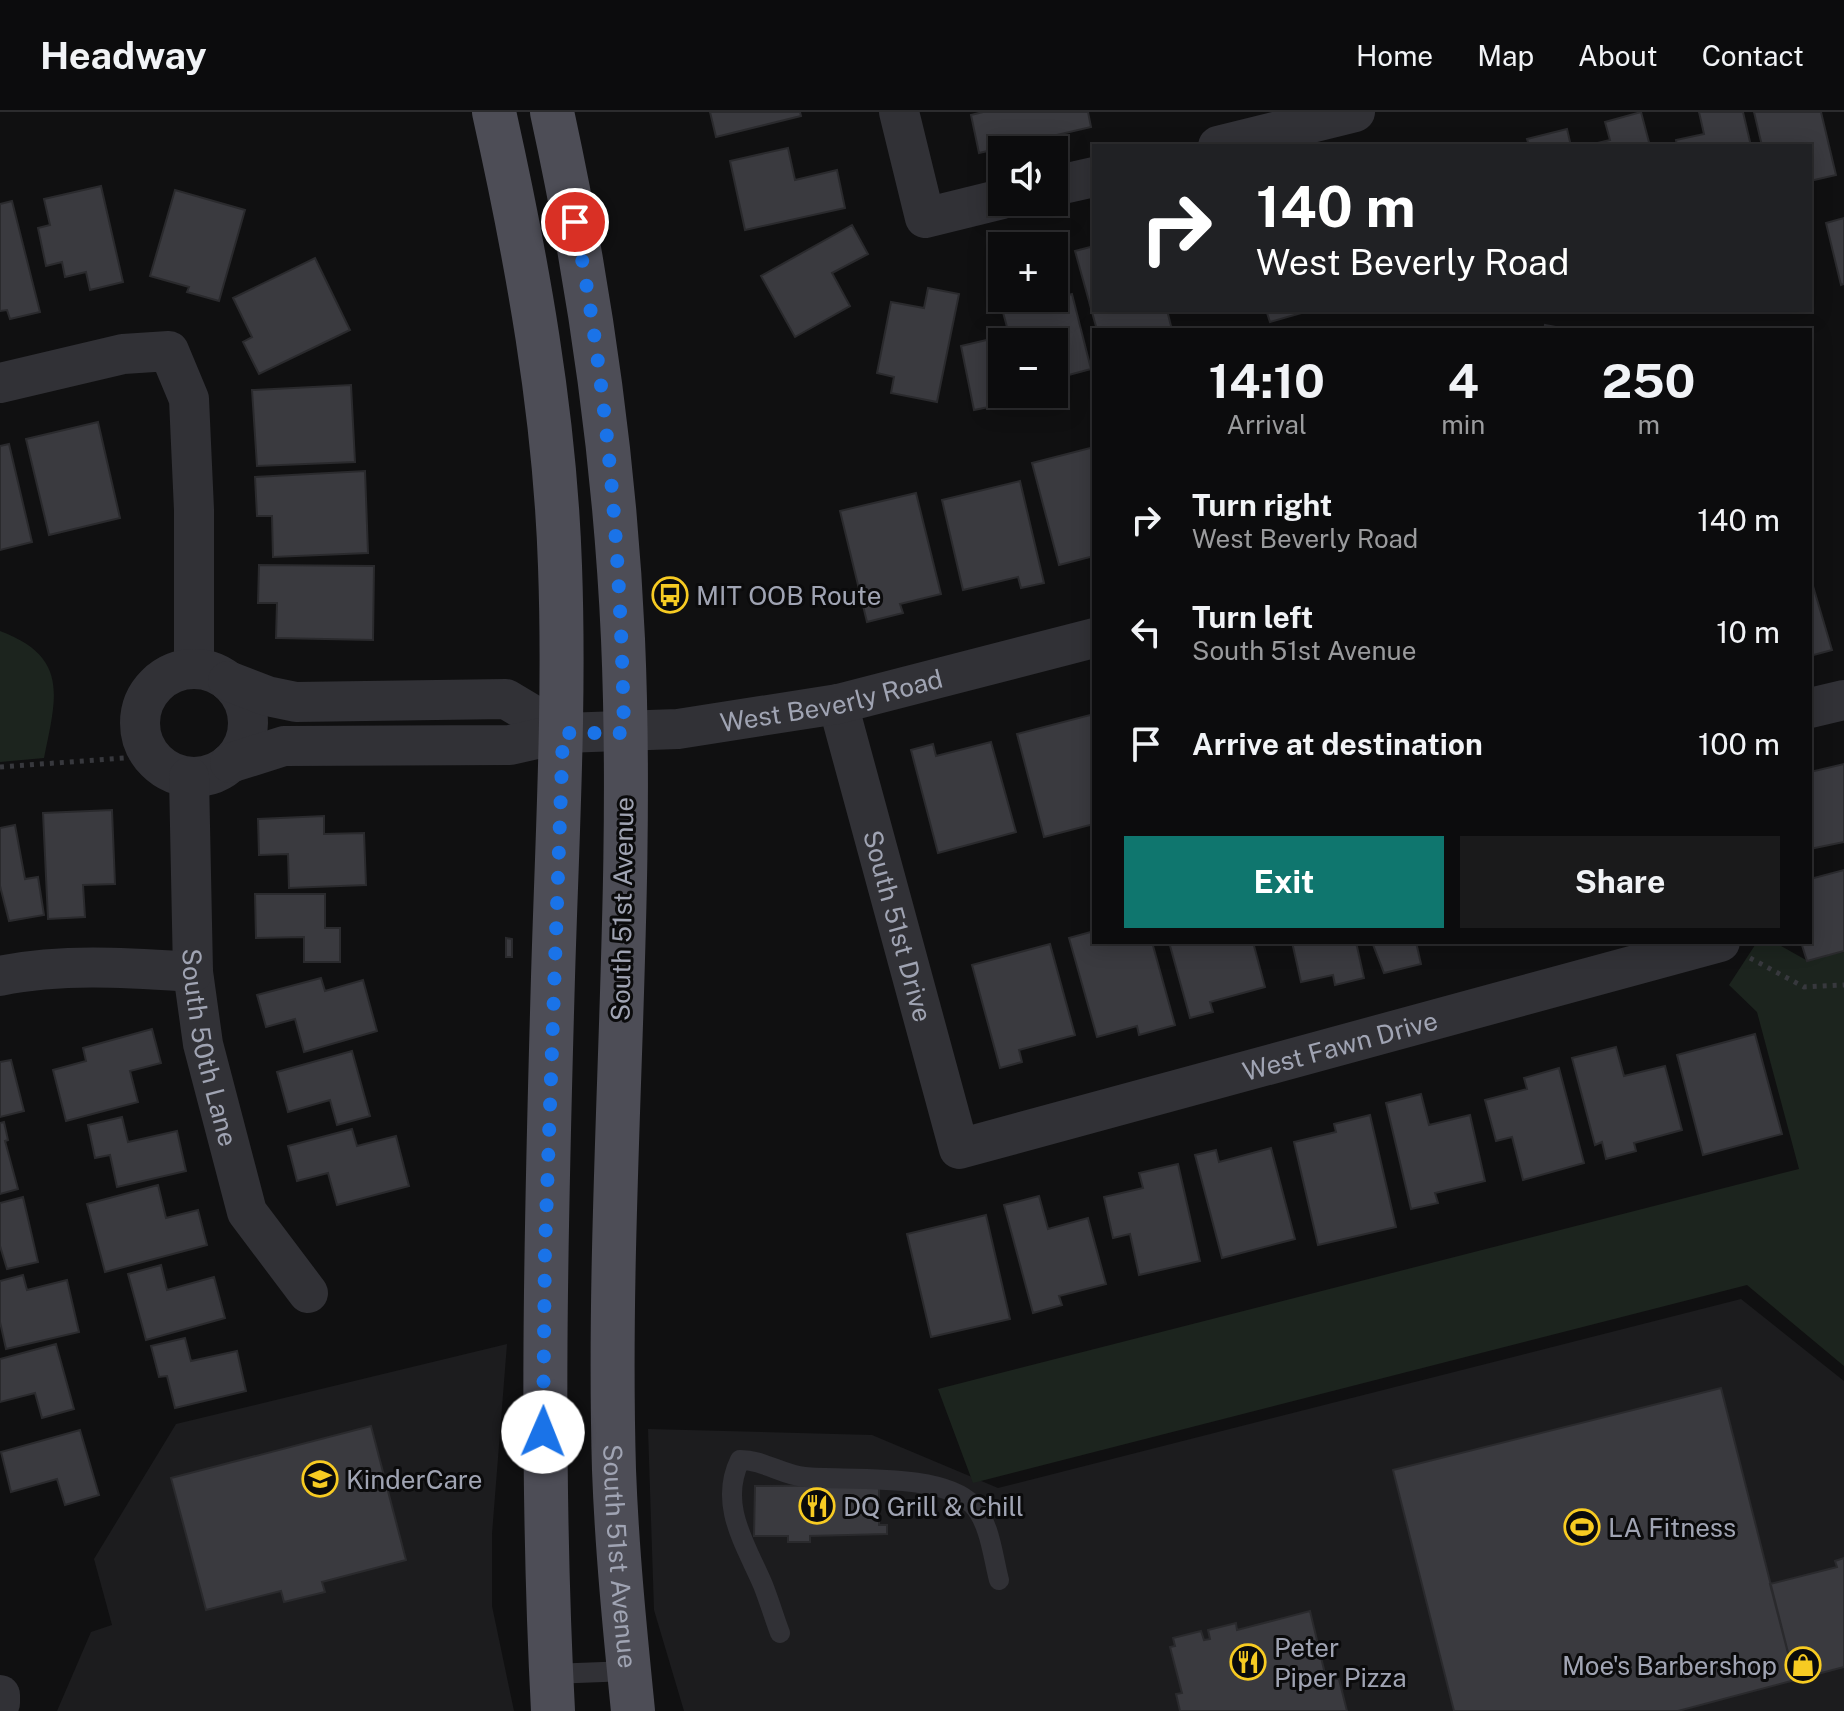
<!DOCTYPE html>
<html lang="en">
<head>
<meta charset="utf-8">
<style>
  :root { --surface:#0c0c0d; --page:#1a1a1b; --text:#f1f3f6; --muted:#9a9b9d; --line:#2c2c2e; --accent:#0f766e }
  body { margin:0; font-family:"Public Sans",sans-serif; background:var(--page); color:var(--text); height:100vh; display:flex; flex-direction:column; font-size:30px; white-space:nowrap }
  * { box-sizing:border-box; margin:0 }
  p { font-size:26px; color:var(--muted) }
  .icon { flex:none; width:44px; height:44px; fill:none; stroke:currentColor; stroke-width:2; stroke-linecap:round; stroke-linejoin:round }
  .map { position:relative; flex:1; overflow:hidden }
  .drawer { position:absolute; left:1092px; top:216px; width:720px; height:616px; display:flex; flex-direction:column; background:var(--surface); border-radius:0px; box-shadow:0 4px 20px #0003,0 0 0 2px var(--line) }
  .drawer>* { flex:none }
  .banner { position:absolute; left:1092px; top:32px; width:720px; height:168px; border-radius:0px; box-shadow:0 4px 20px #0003,0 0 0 2px var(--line); background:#202124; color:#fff; overflow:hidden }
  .controls { position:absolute; left:988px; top:24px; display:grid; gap:16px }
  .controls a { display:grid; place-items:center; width:80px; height:80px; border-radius:0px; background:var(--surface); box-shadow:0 4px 20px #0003,0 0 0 2px var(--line); font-size:40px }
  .pin { position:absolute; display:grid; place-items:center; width:68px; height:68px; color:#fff; margin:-34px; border:4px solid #fff; border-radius:50%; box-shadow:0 2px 8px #0007 }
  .me { position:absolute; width:88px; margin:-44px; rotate:1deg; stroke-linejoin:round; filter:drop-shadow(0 0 6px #0008) }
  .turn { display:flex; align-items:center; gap:28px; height:168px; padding:0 32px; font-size:36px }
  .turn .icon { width:104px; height:104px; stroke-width:2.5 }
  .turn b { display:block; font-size:56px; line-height:68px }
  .eta { display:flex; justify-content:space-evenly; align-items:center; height:136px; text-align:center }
  .eta b { font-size:48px; font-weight:700; line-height:56px }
  .button { display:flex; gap:16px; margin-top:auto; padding:16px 32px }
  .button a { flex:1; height:92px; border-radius:0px; background:var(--accent); color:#fff; font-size:32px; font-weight:700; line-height:92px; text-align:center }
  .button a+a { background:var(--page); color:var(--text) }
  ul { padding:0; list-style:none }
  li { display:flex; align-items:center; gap:24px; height:112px; padding:0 32px }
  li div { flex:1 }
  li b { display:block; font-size:30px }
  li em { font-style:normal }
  header { display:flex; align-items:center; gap:48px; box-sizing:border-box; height:112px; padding:0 40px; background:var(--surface); border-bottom:2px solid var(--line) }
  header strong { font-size:38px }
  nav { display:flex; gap:44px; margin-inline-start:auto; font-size:28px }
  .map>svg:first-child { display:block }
  .built { fill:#1c1c1e }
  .green { fill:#1c241e }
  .building { fill:#3a3a3f; stroke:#2a2a2d; stroke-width:2 }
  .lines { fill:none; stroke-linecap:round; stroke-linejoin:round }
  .path { stroke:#37383d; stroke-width:5; stroke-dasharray:4 6; stroke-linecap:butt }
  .service { stroke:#313136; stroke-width:20 }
  .minor { stroke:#313136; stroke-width:40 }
  .primary { stroke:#4d4d56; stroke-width:44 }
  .route { stroke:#1a73e8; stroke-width:14; stroke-dasharray:0 25.2 }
  .labels { text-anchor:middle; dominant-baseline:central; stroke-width:6; stroke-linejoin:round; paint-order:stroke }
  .poi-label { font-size:26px; fill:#a0a4b3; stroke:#0b0b0c; text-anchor:start }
  .street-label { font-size:26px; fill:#a0a4b3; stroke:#0b0b0c }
</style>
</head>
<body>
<header>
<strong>Headway</strong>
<nav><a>Home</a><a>Map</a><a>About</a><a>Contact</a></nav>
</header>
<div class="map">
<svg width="1844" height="1599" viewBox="0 0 1844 1599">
  <rect width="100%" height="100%" fill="#101011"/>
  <path class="built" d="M1741,1187l103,82v330h-1160l-30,-101 -6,-181 224,6 126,53z
    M507,1232l-15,190v72l22,105h-457l34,-79 21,-7 -18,-66 82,-135z"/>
  <path class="green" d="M0,519c70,26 56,67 44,127l-44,4z
    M1757,830h17l32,18 38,-8v414l-97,-81 -774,198 -35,-94 861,-220 -42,-157 -28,-27z"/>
  <path class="building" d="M710,0h90l1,4 -85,21z
    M983,0h105l3,15 -112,26 -8,-38z
    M1641,0l9,34h-65l25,-6 -5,-18z
    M1699,0h44l8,34h-74l-1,-6 28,-6z
    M1754,0h67l15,63 -26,6v-35h-48z
    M1567,17l4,17h-42l-2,-7z
    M788,36l7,32 42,-10 8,38 -100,22 -15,-69z
    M101,74l22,96 -33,8 -4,-18 -21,5 -3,-15 -16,4 -8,-38 12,-3 -6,-26z
    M175,78l70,20 -26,91 -32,-9 2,-5 -39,-11z
    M12,89l28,111 -30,7 -3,-9 -7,1v-107z
    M1844,106v66l-3,1 -15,-62z
    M852,113l16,29 -36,19 18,33 -55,31 -34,-61z
    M1094,134v64h73l5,20h-75l-22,-79z
    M315,146l35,72 -91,44 -16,-32 9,-5 -19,-39z
    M1002,161v25h36l2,5 32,-9 19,75 -37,10v-37h-43l-18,-67z
    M928,176l31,6 -22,108 -46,-9 3,-16 -17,-4 14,-71 33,6z
    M1266,198h39v2l-35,10z
    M1545,213l27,5h-28z
    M995,226l7,56h4l2,9 -34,7 -13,-64z
    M351,273l4,77 -98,4 -5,-76z
    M98,310l22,96 -71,17 -23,-96z
    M9,332l23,98 -32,8v-104z
    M1094,335v109l-35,9 -27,-102z
    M365,359l3,82 -95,4 -1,-41h-15l-2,-39z
    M1020,369l24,102 -23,5 -3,-11 -55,13 -21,-90z
    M916,381l25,101 -41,10 3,9 -36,9 -27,-111z
    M259,453l115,1 -1,74 -97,-2 1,-35h-19z
    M1810,464l22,74 -22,6z
    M1094,602v110l-50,13 -27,-103z
    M991,630l25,90 -78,21 -27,-103 22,-6 3,12z
    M1844,652v78l-34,7v-77z
    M112,698l3,74 -32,1 2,32 -37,2 -5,-106z
    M324,704v18l40,-1 2,52 -77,3 -1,-34 -29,1 -1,-36z
    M15,713l10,54 13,-2 6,38 -35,6 -9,-35v-58z
    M1844,758v81l-37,10 -6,-19h9v-63z
    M255,782h70v34h15v34h-36v-25l-48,1z
    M1094,819v11h58l23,83 -36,10 -2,-9 -40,11 -28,-99z
    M506,826l6,1v18h-6z
    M1169,830h84l12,45 -55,15 3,10 -23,6z
    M1292,830h64l8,36 -29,7 -2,-10 -32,7z
    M1372,830h44l5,22 -37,9z
    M1050,832l25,91 -56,15 3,12 -22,6 -28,-103z
    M321,866l4,13 38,-11 14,51 -73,21 -9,-33 -29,8 -9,-32z
    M152,917l9,34 -31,8 8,31 -72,19 -13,-51 33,-9 -3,-13z
    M1755,922l27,100 -79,21 -26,-100z
    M1616,935l8,29 41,-10 17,64 -48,13 2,8 -30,8 -4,-17 -7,3 -23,-87z
    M352,939l18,65 -33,9 -7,-25 -42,12 -11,-40z
    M11,948l13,51 -24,6v-55z
    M1559,956l25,95 -61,17 -11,-43 -16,4 -11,-41 42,-11 -3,-11z
    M1421,982l8,31 41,-10 15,66 -50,12 3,10 -27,6 -25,-106z
    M1370,1003l26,112 -78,18 -24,-103 42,-10 -2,-8z
    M122,1005l6,25 49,-11 9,40 -69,16 -7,-32 -15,3 -7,-33z
    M4,1010l4,18 -3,1 13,48 -18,5v-71z
    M352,1017l5,17 39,-10 13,50 -72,19 -9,-32 -31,8 -9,-35z
    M1271,1036l24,91 -73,19 -27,-103 21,-5 3,12z
    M1178,1052l22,97 -61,14 -9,-41 -17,4 -9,-41 39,-9 -4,-15z
    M158,1073l8,33 32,-8 9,35 -102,27 -18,-68z
    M1039,1084l9,33 40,-11 18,66 -47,12 3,9 -29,8 -29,-108z
    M23,1085l15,65 -31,7 -7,-23v-43z
    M986,1103l24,104 -79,18 -24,-103z
    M161,1153l6,25 47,-13 11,41 -79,22 -18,-66z
    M23,1163l4,15 40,-10 12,52 -73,17 -6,-27v-41z
    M185,1226l6,23 46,-10 9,40 -71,17 -8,-32 -8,1 -8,-31z
    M56,1232l18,65 -32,9 -7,-25 -35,9v-43z
    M1721,1276l74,292 -117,31h-224l-61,-241z
    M371,1314l35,134 -84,22 3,10 -41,10 -3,-11 -75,19 -35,-132z
    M80,1318l19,65 -34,10 -8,-26 -46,13 -10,-40z
    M879,1373v40h8v9l-77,2v6h-22v-6h-34l1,-50z
    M1844,1446v109l-49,13 -25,-96 67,-17 -2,-6z
    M1310,1499l16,67 13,1 8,32h-167l-4,-17 6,-1 -12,-46 5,-1 -2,-8 28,-7 3,9 6,-1 -2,-9 28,-7 1,7z"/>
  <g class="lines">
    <path class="path" d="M0,655l152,-11
      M1750,846l54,29 40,-2"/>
    <path class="service" d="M780,1521c-6,-16 -11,-33 -17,-48 -17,-40 -45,-80 -23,-125 24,0 42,15 65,17 42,4 137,-5 168,28 17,18 20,52 26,75
      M551,1562l78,-3"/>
    <g class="minor">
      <path d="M899,0l26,106 77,-19"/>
      <path d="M1218,34l137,-34"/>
      <path d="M1054,74l40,-9"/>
      <path d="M0,271l123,-29 46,-3 20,48 5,111v158"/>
      <circle cx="194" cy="611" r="54"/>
      <path d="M228,569l39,15 29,6 210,-3 57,34"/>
      <path id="s1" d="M838,592l121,445 761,-207"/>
      <path d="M1810,596l34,-8"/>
      <path id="s2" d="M230,651l54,-17 226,-1 53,-12 115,-4 160,-25 256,-66"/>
      <path id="s3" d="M189,665l4,195 10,72 44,168 61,81"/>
      <path d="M0,864c63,-13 130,-8 193,-4"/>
      <path d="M0,1583v8"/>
    </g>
    <g class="primary">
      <path d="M494,0c33,148 61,302 66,454 5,138 -3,274 -7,411 -7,245 -13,489 0,734"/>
      <path id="s4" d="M552,0c38,174 63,349 71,527 12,277 -17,554 -9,831 3,81 11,161 19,241"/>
    </g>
  </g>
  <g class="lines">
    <path class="route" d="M543,1320l2,-182 18,-517h61c-3,-171 -16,-343 -49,-511"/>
  </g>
  <defs>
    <symbol id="bus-ring" viewBox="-11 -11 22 22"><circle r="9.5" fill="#0b0b0c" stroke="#f7cb22" stroke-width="1.5"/><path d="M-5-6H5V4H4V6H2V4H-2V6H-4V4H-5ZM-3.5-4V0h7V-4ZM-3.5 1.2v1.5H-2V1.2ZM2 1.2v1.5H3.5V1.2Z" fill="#f7cb22"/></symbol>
    <symbol id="school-ring" viewBox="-11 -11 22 22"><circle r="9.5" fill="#0b0b0c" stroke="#f7cb22" stroke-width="1.5"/><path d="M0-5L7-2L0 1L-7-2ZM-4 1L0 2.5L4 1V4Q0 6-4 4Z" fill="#f7cb22"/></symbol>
    <symbol id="restaurant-ring" viewBox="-11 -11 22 22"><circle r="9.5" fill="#0b0b0c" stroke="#f7cb22" stroke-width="1.5"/><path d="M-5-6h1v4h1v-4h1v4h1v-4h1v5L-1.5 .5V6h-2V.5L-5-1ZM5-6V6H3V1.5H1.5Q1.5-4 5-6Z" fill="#f7cb22"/></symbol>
    <symbol id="stadium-ring" viewBox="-11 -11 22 22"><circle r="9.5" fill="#0b0b0c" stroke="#f7cb22" stroke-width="1.5"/><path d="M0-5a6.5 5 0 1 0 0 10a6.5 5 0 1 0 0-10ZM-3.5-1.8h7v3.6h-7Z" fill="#f7cb22"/></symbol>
    <symbol id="shop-ring" viewBox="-11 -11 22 22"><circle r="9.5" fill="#0b0b0c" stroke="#f7cb22" stroke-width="1.5"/><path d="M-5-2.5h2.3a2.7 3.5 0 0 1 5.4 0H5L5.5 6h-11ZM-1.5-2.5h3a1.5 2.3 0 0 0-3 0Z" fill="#f7cb22"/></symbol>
  </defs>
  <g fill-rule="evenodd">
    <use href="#bus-ring" x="650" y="463" width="40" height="40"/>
    <use href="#school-ring" x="300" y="1347" width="40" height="40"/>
    <use href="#restaurant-ring" x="797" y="1374" width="40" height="40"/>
    <use href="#stadium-ring" x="1562" y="1395" width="40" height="40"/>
    <use href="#restaurant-ring" x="1228" y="1530" width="40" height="40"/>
    <use href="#shop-ring" x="1783" y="1533" width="40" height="40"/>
  </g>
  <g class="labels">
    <g class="poi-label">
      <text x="696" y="483">MIT OOB Route</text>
      <text x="346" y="1367">KinderCare</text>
      <text x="843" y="1394">DQ Grill &amp; Chill</text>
      <text x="1608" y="1415">LA Fitness</text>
      <text x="1274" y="1535">Peter<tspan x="1274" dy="30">Piper Pizza</tspan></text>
      <text x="1777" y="1553" text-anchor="end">Moe's Barbershop</text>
    </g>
    <g class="street-label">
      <text stroke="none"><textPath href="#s2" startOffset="608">West Beverly Road</textPath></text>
      <text transform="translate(622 797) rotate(-89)">South 51st Avenue</text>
      <text stroke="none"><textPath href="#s1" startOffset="230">South 51st Drive</textPath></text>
      <text stroke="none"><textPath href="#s3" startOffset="272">South 50th Lane</textPath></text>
      <text stroke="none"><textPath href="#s1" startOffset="856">West Fawn Drive</textPath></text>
      <text stroke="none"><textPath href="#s4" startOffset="1450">South 51st Avenue</textPath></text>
    </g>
  </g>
</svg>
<div class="controls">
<a><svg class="icon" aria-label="sound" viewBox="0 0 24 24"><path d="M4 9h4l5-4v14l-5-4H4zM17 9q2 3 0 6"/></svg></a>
<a>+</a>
<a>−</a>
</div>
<div class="pin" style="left:575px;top:110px;background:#d93025"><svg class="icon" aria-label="arrive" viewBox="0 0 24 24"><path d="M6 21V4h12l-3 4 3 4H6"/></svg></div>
<svg class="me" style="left:543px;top:1320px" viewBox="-20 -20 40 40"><circle r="19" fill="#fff"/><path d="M0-13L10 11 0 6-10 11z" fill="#1a73e8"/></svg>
<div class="banner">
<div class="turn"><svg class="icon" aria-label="right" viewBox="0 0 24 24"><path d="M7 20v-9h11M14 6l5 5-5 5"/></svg><div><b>140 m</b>West Beverly Road</div></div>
</div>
<section class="drawer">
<div class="eta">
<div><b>14:10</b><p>Arrival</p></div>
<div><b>4</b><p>min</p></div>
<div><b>250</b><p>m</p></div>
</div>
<ul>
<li><svg class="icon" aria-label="right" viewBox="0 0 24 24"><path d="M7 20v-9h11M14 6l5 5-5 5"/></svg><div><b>Turn right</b><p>West Beverly Road</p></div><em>140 m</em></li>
<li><svg class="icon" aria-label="left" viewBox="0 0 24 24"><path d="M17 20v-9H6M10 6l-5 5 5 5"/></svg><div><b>Turn left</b><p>South 51st Avenue</p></div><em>10 m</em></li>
<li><svg class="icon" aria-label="arrive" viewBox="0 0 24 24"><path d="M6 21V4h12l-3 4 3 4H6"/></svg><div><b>Arrive at destination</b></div><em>100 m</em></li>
</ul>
<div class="button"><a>Exit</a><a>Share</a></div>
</section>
</div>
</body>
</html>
